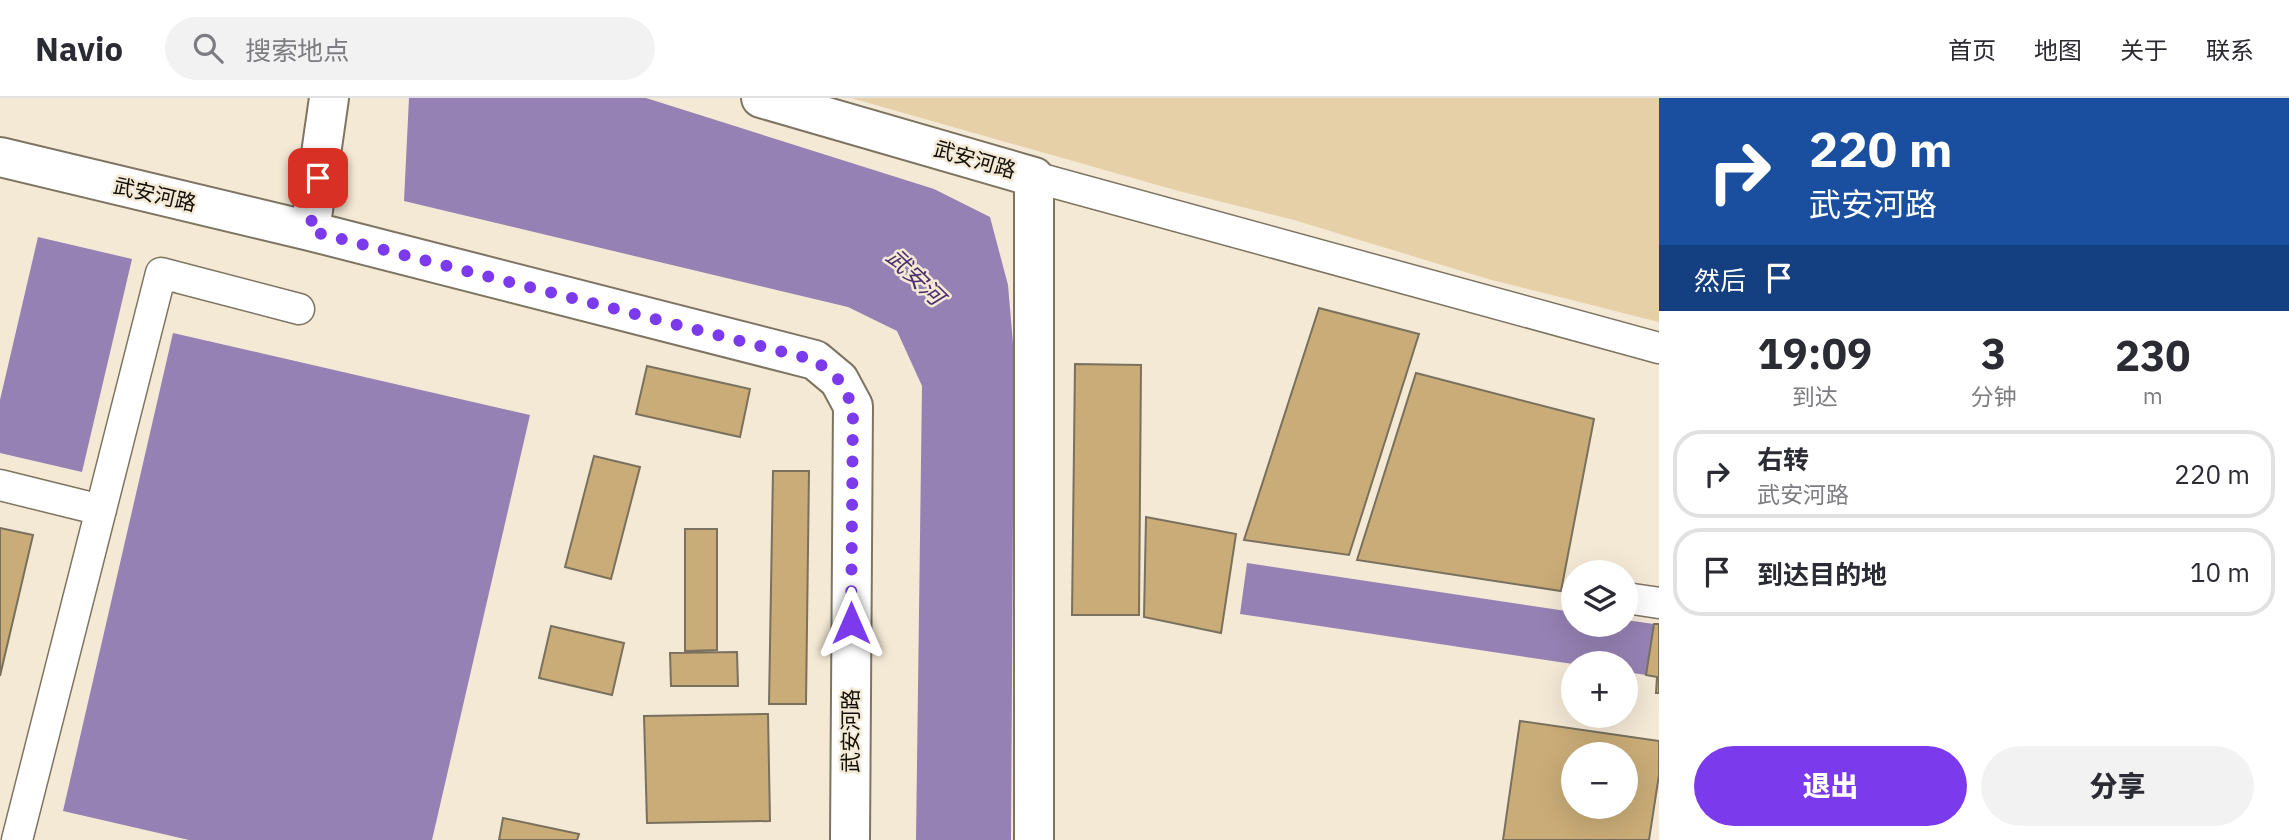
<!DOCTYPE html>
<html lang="zh">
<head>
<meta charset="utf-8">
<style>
  :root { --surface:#fff; --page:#f2f2f3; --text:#2b2b33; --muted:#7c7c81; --line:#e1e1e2; --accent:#7c3aed }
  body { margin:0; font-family:"IBM Plex Sans","Noto Sans SC",sans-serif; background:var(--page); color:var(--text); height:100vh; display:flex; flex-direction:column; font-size:26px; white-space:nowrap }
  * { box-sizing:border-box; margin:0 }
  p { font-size:23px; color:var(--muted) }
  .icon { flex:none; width:38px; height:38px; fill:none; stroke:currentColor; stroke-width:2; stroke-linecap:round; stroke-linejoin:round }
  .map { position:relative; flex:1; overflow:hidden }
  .panel { display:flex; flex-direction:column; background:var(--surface); width:630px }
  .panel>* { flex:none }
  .guide { background:#1a4fa0; color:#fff; overflow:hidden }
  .buttons { position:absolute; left:1561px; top:462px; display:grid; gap:14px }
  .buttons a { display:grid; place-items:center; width:77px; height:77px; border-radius:50%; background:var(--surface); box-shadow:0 7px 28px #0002; font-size:35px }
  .pin { position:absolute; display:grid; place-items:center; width:60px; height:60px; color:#fff; margin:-30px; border-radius:14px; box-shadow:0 4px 10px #0006 }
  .me { position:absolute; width:77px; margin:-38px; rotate:0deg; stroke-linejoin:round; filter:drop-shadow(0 0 5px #0008) }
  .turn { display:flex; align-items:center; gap:24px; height:147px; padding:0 35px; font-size:32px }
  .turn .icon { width:91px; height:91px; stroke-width:2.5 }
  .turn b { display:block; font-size:49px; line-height:60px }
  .then { display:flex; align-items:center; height:66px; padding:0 35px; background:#0003; gap:14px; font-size:26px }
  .eta { display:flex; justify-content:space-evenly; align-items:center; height:119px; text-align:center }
  .eta b { font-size:42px; font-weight:800; line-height:49px }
  .cta { display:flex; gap:14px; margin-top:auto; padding:14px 35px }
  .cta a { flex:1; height:80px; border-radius:42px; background:var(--accent); color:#fff; font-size:28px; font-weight:800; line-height:80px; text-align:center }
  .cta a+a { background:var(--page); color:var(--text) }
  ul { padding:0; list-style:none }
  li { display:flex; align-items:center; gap:21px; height:88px; margin:0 14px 10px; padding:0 21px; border:4px solid var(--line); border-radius:28px }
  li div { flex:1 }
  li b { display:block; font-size:26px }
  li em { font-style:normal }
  header { display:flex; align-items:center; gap:42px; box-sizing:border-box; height:98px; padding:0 35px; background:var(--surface); border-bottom:2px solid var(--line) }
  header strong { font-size:33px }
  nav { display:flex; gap:38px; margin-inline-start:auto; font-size:24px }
  .search { width:490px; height:63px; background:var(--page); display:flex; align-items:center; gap:18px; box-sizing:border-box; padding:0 24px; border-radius:38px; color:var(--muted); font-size:26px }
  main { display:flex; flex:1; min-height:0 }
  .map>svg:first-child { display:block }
  .green { fill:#e5d0a8 }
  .water { fill:#9581b3 }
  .building { fill:#c9ac77; stroke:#79705e; stroke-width:2; fill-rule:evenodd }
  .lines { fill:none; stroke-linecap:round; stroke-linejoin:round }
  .minor-casing { stroke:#7d7462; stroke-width:33 }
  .major-casing { stroke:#7d7462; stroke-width:42 }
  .minor { stroke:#fff; stroke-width:30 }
  .major { stroke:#fff; stroke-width:38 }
  .route { stroke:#7c3aed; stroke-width:12; stroke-dasharray:0 21.6 }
  .labels { text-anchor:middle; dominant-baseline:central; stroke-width:5; stroke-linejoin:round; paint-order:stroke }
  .street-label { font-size:21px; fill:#110e07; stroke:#f4e9d5 }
  .water-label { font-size:23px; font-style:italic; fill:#4b2d6d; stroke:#f4e9d5 }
</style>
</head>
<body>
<header>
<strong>Navio</strong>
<div class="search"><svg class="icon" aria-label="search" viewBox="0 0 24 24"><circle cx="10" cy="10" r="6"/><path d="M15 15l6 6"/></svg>搜索地点</div>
<nav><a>首页</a><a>地图</a><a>关于</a><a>联系</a></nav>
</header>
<main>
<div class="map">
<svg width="1659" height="742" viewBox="0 0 1659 742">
  <rect width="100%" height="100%" fill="#f4e9d5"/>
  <path class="green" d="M851,0h808v224l-171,-43 -194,-59 -119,-30z"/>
  <path class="water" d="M409,0h237l288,91 56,28 18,68 6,70 -3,485h-95l6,-454 -25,-55 -49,-24 -444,-106z
    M38,139l94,22 -50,213 -82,-19v-53z
    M173,235l357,82 -98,425h-243l-126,-29z
    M1247,465l326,49v13h53v-5l28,4 -8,51 -20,-3v-9l-53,1 -333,-50z"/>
  <path class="building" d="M1319,210l100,26 -70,221 -105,-15z
    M1075,266l66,1 -2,250h-67z
    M647,268l103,23 -10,48 -104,-23z
    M1416,275l178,46 -33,172 -204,-31z
    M594,358l46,11 -29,112 -46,-12z
    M773,373h36l-3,233h-37z
    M1146,419l90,17 -15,99 -77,-16z
    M0,430l33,7 -33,141z
    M685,431h32v121l-32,1z
    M1654,526h5v69h-3l1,-16 -11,-2z
    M551,528l73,17 -12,52 -73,-17z
    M737,554l1,34h-67l-1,-33z
    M768,616l2,107 -123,2 -3,-107z
    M1520,623l139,20v34l-10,65h-146zM1573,656h53v53h-53z
    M503,720l76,16 -2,6h-78z"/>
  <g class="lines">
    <defs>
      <path id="minor" d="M1034,79l625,171
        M0,387l101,25
        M1626,500l33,5
        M17,742l144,-567 138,36"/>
      <path id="major" d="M761,0l273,79v663
        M0,59l310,74 505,129 24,20 14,26 -3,434
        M310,133l19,-133"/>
    </defs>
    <use href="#minor" class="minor-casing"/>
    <use href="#major" class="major-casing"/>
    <use href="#minor" class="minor"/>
    <use href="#major" class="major"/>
  </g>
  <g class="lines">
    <path class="route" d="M318,80l-8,53 505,129 24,20 14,26 -2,217"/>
  </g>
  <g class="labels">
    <g class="street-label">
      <text transform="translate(975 61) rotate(16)">武安河路</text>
      <text transform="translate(155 96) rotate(13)">武安河路</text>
      <text transform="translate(850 633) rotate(-90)">武安河路</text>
    </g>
    <g class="water-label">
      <text transform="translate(916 178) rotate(44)">武安河</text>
    </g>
  </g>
</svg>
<div class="buttons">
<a><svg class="icon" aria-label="layers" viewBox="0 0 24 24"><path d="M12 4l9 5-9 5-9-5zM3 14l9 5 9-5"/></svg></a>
<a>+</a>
<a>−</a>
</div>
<div class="pin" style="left:318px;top:80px;background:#d93025"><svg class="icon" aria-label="arrive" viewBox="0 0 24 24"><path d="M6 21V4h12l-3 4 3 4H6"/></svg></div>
<svg class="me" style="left:851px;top:525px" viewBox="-20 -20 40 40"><path d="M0-17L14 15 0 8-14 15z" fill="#7c3aed" stroke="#fff" stroke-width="4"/></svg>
</div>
<section class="panel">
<div class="guide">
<div class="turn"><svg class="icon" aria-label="right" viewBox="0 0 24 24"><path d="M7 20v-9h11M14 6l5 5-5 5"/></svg><div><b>220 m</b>武安河路</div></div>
<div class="then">然后<svg class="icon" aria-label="arrive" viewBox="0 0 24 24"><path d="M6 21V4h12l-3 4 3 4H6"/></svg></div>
</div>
<div class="eta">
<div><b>19:09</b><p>到达</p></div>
<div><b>3</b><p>分钟</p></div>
<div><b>230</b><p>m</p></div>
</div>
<ul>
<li><svg class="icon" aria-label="right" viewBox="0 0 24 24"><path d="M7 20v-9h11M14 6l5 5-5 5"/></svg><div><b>右转</b><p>武安河路</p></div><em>220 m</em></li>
<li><svg class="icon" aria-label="arrive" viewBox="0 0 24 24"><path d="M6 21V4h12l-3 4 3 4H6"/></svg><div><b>到达目的地</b></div><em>10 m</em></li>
</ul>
<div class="cta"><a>退出</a><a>分享</a></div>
</section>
</main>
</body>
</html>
